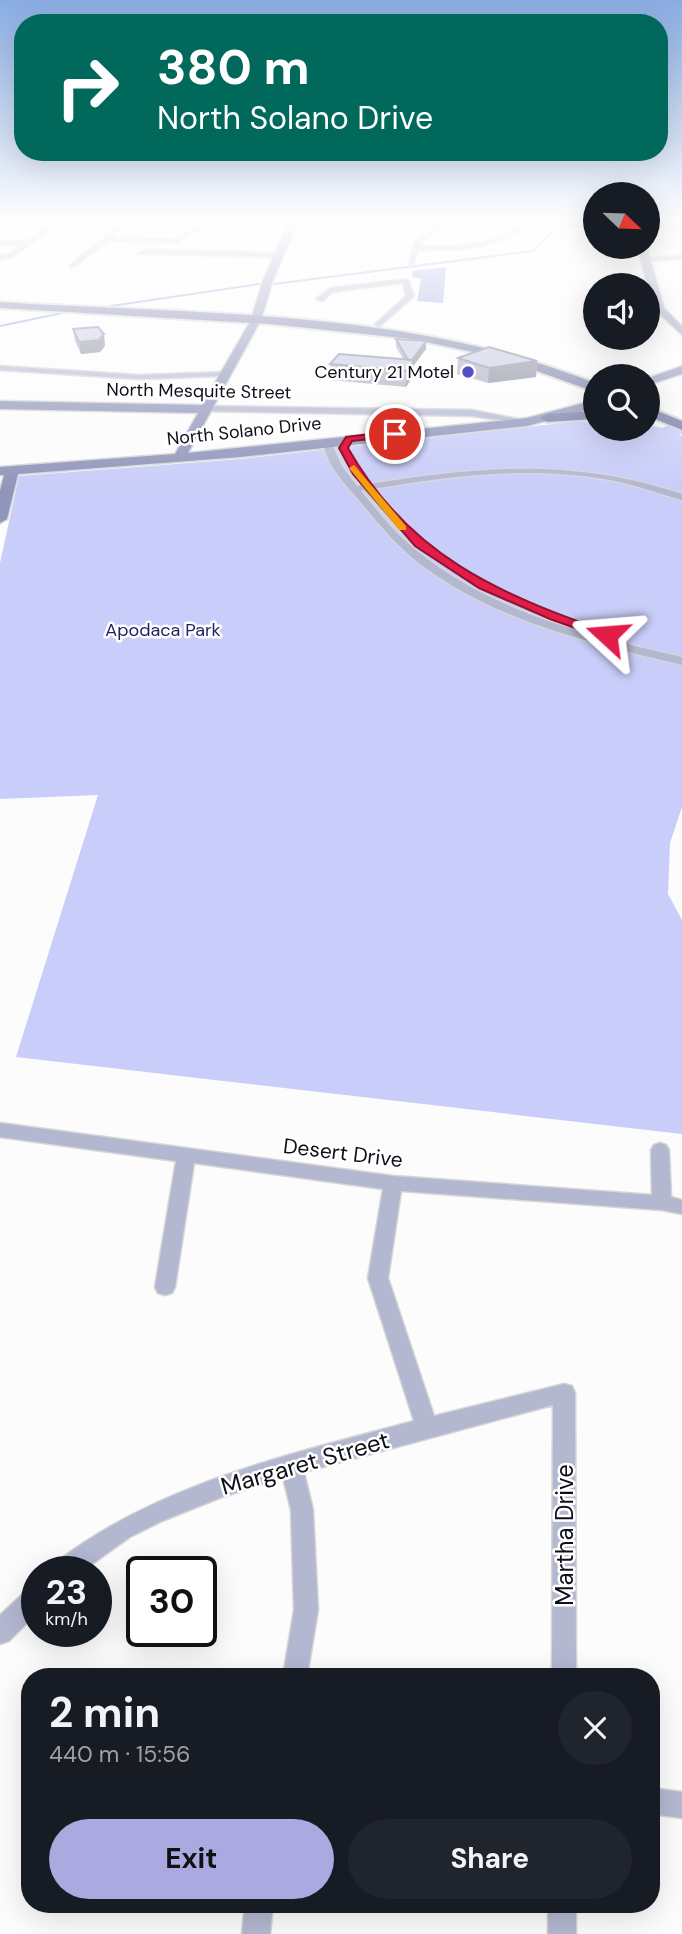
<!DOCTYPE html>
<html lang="en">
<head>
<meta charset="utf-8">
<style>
  :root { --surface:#171b24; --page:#20242c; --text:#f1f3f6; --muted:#9ea1a6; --accent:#aaa9e0 }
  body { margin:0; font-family:"DM Sans",sans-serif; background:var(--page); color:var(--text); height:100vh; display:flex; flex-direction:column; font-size:26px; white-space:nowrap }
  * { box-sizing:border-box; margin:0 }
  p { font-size:23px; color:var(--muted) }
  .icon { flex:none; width:38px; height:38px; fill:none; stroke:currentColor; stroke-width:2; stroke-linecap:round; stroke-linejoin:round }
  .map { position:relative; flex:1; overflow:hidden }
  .side { position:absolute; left:21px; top:1668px; width:639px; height:245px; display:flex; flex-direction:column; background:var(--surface); border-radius:28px; box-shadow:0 7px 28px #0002 }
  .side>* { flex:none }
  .top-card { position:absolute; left:14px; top:14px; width:654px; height:147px; border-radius:28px; box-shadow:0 7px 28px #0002; background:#00695c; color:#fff; overflow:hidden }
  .needle { width:46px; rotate:113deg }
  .fabs { position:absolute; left:583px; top:182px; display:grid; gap:14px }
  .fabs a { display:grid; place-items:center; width:77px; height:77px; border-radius:50%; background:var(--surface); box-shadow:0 7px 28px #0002; font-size:35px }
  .speed { position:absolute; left:21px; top:1556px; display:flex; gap:14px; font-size:35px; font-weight:700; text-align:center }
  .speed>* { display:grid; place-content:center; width:91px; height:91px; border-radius:50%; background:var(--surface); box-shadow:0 7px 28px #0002; line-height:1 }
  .speed small { font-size:18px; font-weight:400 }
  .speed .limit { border:4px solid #111; border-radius:10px; background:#fff; color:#111 }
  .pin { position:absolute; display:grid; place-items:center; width:60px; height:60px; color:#fff; margin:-30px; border:4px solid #fff; border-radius:50%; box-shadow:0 2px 7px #0007 }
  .me { position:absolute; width:77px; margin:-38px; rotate:289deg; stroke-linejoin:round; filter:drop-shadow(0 0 5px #0008) }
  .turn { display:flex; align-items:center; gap:24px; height:147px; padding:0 28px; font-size:32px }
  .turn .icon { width:91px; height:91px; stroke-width:2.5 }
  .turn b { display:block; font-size:49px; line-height:60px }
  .round { display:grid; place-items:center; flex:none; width:74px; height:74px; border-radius:37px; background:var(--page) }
  .summary { display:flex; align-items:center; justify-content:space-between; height:119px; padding:0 28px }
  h1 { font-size:42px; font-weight:700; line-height:52px }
  .button { display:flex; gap:14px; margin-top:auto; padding:14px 28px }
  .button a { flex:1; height:80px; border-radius:42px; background:var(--accent); color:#111; font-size:28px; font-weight:700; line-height:80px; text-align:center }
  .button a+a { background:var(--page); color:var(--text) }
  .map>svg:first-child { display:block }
  .green { fill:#c8cdf9 }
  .water { fill:#9ba1d8 }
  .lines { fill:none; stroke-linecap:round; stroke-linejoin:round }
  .stream { stroke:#9ba1d8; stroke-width:2 }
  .street-casing { stroke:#d6d6d8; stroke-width:3 }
  .secondary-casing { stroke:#d6d6d8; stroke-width:3 }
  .primary-casing { stroke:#d6d6d8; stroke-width:4 }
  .street { fill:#b3b7d0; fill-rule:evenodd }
  .secondary { fill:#9095ba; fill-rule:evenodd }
  .primary { fill:#787daa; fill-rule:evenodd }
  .wall { fill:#a9acc2 }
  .shaded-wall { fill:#898c9e }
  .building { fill:#c4c8e2; stroke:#898c9e; stroke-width:2 }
  .route { fill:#e11d48; stroke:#92132f; stroke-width:2 }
  .slow { fill:#f59e0b }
  .poi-dot { fill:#534fc6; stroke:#fff; stroke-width:2.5 }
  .labels { text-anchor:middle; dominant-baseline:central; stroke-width:5; stroke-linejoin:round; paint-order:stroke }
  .far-poi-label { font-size:18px; fill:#0e0f18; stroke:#fff; text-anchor:end }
  .far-street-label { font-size:18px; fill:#0e0f18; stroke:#fff }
  .far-park-label { font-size:18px; fill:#221e5f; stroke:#fff }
  .street-label { font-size:21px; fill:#0e0f18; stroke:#fff }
  .near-street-label { font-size:24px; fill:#0e0f18; stroke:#fff }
</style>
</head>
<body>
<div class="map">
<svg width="682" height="1934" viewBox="0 0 682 1934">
  <rect width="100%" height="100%" fill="#fcfcfc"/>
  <path class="green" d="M571,422h24v7h53v-4l14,3 6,-3 14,5v4h-3l3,2v371l-12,36 -2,51 14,26v214l-666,-77 82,-262 -98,4v-236l19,-87 222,-17z"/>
  <path class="water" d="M446,267l-3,36 -26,-2 4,-22 -8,-2 -1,-6z"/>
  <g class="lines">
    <path class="stream" d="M274,284l259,-33 17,-18 16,-6
      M111,306l148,-22
      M0,326l67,-14"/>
    <defs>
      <path id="street" d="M55,220h8l-50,37 -13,3v-4l9,-2 14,-10 -23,1v-4l28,-1z
        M126,220h7l-21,17 63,2 26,-15 2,-4h6l-3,6 -30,17 -68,-2 -34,26h-4v-2z
        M434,220h6l-3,11 -16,11 -1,4c24,1 50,1 73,-7 14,-4 28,-19 41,-19 -32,30 -75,31 -116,30l-4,13 -5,1 6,-23 16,-11z
        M648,223l34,2v4l-34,-2z
        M149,249l131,4 3,2 -3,2 -143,-3z
        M682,255v4l-38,2 -3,-2z
        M406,279l3,2 5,15 -36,32 -3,-4 31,-28 -3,-13 -71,9 -9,9 -7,-2 14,-11z
        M0,366l139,9 85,-3 4,2 -4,2 -85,3 -139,-9z
        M205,406l267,4 46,9 -4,3 -42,-6 -270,-5v-4z
        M349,436l4,3 -5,9 21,36c111,-18 205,-26 313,10v6c-26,-7 -51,-17 -78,-21 -76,-13 -155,-3 -231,10l38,42 24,20v4l-4,1 -27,-21 -40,-45 -3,1c14,16 27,34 42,48 77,70 181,96 279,118v8c-88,-21 -183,-43 -258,-98 -26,-19 -46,-44 -66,-68 -13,-15 -36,-39 -34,-59h6l12,26 15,20 4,-1 -23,-37z
        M0,1123l393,53 259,19 -1,-45 3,-5 6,-2 6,2 3,5 2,47 11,3v14l-20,-4 -261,-19 -13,87 46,138 130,-32 8,2 3,7 1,283h-24l1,-271 -249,67 9,38 5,100 -11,66h-24l11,-66 -3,-100 -8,-32 -61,19 -60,24 -32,16 -49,35h-31l4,-8c104,-81 235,-109 360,-143l-46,-143 15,-89 -189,-26 -19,124 -3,6 -7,2 -7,-2 -3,-6 21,-126 -176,-24z
        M37,1584v29l-28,28 -9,3v-29l29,-27z
        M651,1788l31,4v26l-31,-4z
        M245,1904h28l-3,30h-28z
        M548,1904h28v30h-28z"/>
      <path id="secondary" d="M290,220h9l-26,60 -12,40 -73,133 339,-35 68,-18v8l-68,18 -287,31 -222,17 -11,45 -7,4v-32l4,-16h-4v-8l175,-13 23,-41 -198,-4v-8l202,4 49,-85 12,-40z
        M474,220l121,1v6l-117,-4z
        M637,247h10l17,61 18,18v9l-28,-26z
        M682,366v8l-34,11v-7z"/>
      <path id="primary" d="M0,302c199,13 407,6 595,81v9l-94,-34 -89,-19 -142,-15 -270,-16z
        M648,407l34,14v9l-34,-14z
        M595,411v8l-48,3 -7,-4 7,-4z"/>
    </defs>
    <use href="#street" class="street-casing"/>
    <use href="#secondary" class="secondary-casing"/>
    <use href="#primary" class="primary-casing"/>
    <use href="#street" class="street"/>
    <use href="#secondary" class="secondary"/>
    <use href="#primary" class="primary"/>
  </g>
  <path class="wall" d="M73,329l32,17 -5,6 -19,2 -6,-13z
    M396,339l30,2v8l-12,16 -1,11 -7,11 -76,-7v-16l73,-5 -7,-12z
    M458,358l79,3 -1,16 -48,6 -31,-9z"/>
  <path class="shaded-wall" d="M104,334l1,12 -5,6 -19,2 -2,-12z
    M426,341v8l-12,16 -1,11 -7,11 1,-16 3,-8z
    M537,361l-1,16 -48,6 1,-15z"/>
  <path class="building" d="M98,327l6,7 -5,6 -20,2 -6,-13z
    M396,339l30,2 -14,19h-4z
    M489,347l48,14 -48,7 -31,-10z
    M339,354l75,6 -7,11 -77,-7z"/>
  <linearGradient id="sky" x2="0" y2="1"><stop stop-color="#89ace2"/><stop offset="0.45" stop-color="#fefefe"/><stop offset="1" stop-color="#fefefe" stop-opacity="0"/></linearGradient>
  <rect width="682" height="491" fill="url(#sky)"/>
  <path class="route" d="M395,431l5,3 -2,2 -46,5 -4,7c61,108 151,146 263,185v5h-8l-53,-19 -71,-31 -64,-42 -62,-72 -14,-26 7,-11z"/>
  <path class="slow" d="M354,465l52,61v4h-7l-50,-62z"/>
  <circle class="poi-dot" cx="468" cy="372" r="7"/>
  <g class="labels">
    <g class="far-poi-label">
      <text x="454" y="372">Century 21 Motel</text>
    </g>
    <g class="far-street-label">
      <text transform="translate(199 391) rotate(1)">North Mesquite Street</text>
      <text transform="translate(244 431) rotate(-6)">North Solano Drive</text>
    </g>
    <g class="far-park-label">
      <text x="163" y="630">Apodaca Park</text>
    </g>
    <g class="street-label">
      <text transform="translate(343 1153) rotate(7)">Desert Drive</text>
    </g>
    <g class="near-street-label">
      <text transform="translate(305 1463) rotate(-16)">Margaret Street</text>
      <text transform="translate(564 1535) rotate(-90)">Martha Drive</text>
    </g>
  </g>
</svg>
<div class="fabs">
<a><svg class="needle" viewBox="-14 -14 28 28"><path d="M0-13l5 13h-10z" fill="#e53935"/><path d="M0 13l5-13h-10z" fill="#9ea1a6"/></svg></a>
<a><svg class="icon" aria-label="sound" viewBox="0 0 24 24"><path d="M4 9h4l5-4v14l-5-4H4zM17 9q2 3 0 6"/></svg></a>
<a><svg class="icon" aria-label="search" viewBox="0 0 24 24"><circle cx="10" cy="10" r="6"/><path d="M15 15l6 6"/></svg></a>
</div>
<div class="speed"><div>23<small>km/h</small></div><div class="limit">30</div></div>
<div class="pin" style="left:395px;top:434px;background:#d93025"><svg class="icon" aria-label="arrive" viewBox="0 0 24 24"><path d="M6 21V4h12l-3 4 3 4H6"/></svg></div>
<svg class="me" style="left:607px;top:635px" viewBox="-20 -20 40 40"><path d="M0-17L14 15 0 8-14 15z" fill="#e11d48" stroke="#fff" stroke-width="4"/></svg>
<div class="top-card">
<div class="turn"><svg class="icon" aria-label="right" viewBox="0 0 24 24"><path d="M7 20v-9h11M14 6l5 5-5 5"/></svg><div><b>380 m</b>North Solano Drive</div></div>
</div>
<section class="side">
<div class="summary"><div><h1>2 min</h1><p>440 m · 15:56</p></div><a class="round"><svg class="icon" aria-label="close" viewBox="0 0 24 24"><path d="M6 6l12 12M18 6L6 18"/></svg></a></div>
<div class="button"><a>Exit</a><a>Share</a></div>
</section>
</div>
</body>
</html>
